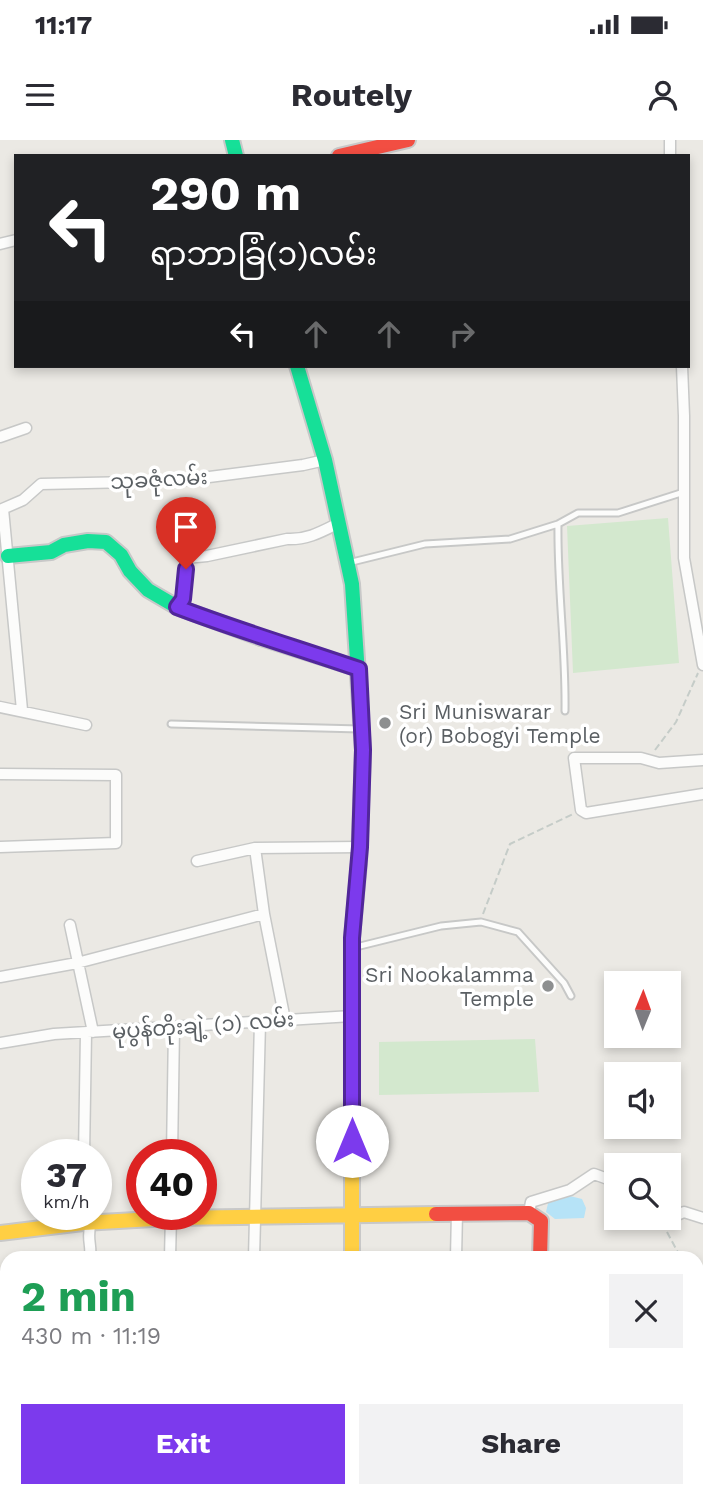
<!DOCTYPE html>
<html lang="en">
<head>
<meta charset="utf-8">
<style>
  :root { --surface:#fff; --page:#f2f2f3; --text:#2b2b33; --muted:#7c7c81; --accent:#7c3aed }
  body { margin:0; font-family:"Work Sans","Noto Sans Myanmar",sans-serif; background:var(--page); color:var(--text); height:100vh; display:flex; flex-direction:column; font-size:26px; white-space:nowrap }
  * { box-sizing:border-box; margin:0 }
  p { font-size:23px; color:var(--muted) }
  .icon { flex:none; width:38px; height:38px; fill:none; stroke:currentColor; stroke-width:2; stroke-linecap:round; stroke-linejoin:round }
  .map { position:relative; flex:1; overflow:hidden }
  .side { position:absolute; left:0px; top:1111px; width:704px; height:247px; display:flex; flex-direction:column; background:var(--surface); border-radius:21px 21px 0 0; box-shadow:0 4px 10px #0003 }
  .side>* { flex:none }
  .banner { position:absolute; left:14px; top:14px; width:676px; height:214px; border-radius:0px; box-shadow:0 4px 10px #0003; background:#202124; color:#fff; overflow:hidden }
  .needle { width:46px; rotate:1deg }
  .buttons { position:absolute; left:604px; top:831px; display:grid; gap:14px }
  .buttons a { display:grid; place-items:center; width:77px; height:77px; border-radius:0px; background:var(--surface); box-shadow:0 4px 10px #0003; font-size:35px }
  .speed { position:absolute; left:21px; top:999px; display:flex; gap:14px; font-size:35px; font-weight:700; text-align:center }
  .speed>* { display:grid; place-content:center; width:91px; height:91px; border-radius:50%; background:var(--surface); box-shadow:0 4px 10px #0003; line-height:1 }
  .speed small { font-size:18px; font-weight:400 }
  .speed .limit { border:10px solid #d22; background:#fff; color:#111 }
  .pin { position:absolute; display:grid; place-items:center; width:60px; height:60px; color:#fff; margin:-72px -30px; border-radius:50% 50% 50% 0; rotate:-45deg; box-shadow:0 0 7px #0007 }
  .pin .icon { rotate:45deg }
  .me { position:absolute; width:77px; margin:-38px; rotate:0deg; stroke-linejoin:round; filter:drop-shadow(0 0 5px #0008) }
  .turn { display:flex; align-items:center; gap:24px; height:147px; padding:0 21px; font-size:32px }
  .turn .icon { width:91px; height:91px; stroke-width:2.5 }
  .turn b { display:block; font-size:49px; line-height:60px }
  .lanes { display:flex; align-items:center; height:66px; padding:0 21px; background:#0003; justify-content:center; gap:35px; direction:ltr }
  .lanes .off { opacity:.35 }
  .round { display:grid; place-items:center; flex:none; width:74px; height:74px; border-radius:0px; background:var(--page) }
  .headline { display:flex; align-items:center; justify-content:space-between; height:119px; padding:0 21px }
  h1 { font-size:42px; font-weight:700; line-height:52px; color:#1e9e55 }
  .action { display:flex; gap:14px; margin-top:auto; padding:14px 21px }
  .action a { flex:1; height:80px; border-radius:0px; background:var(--accent); color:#fff; font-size:28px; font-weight:700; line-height:80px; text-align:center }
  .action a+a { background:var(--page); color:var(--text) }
  .status { display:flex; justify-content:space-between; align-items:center; height:49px; padding:0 35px; background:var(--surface); direction:ltr }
  .status svg { height:19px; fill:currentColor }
  header { display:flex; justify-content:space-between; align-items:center; height:91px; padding:0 21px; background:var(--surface); font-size:32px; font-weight:700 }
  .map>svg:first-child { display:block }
  .green { fill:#d3e8ce }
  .water { fill:#b6e3f7 }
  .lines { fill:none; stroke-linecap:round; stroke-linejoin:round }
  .lane-casing { stroke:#c7c8c7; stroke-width:9 }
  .street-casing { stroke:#c7c8c7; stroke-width:13 }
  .fast-casing { stroke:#c8c8c8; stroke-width:18 }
  .slow-casing { stroke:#c8c8c8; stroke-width:18 }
  .jam-casing { stroke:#c8c8c8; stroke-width:18 }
  .path { stroke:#c5ccc8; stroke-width:2; stroke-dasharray:7 3.5; stroke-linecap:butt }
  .lane { stroke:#fcfcfb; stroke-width:5 }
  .street { stroke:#fcfcfb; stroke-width:10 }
  .fast { stroke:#16e098; stroke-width:14 }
  .slow { stroke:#ffcf43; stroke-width:14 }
  .jam { stroke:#f24e42; stroke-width:14 }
  .route-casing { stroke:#51269a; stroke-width:18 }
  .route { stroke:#7c3aed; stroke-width:12 }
  .poi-dot { fill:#8d8f90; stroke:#fff; stroke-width:2.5 }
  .labels { text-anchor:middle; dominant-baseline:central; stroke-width:7; stroke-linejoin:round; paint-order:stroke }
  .street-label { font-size:21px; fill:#5a5f63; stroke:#fff }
  .poi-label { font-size:21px; fill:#5a5f63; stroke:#fff; text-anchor:start }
</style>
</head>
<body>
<div class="status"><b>11:17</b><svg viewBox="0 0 49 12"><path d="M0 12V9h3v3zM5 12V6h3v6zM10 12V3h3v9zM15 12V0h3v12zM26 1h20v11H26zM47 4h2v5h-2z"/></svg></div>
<header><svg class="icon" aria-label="menu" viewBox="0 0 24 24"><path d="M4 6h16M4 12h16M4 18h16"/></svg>Routely<svg class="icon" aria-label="person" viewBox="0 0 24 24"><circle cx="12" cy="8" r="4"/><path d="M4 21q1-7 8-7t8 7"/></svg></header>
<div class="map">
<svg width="703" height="1357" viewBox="0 0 703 1357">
  <rect width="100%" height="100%" fill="#ebe9e4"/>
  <path class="green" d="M668,378l11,145 -106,10 -6,-147z
    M535,899l4,53 -160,3v-53z"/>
  <path class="water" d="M566,1055l16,4 4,9 -2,10 -29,1 -9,-7 3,-13z
    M697,1286l6,1v70h-29l2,-6h20z"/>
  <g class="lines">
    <defs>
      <path id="lane" d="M558,384c-1,62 8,124 7,187
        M348,423l77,-19 85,-5 48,-15 20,-11h40l66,-21
        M171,584l189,5
        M352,808l89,-22 40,-4 37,10 46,51 7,13"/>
      <path id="street" d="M670,0v16
        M0,104l16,-4
        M682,226l2,50v142l19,107
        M0,297l26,-9
        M3,369l19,201
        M0,370l23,-10 18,-16 137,-3 125,-16 22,-5
        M177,467c11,-15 9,-32 9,-49l21,-2 80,-17c20,1 34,-7 52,-16
        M0,567l86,18
        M703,620l-44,3 -18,-5h-67l7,52 5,3 117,-19
        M0,634l116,1v68l-116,4
        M255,708l9,66
        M197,721l58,-13 105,-1
        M70,785l23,107
        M0,837l77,-14 187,-49 21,106
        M0,903l54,-9 298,-18
        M84,1015l2,-122
        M172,1015l2,-127
        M529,1073l2,-11 39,-12 24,-16 22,8
        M657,1078l4,4 23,-10 19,6
        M90,1118c2,-14 -4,-20 1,-35
        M170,1118l1,-43
        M254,1118l6,-236
        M456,1118l1,-46
        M696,1262h7
        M0,1287h7
        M74,1357l1,-6
        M163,1357v-6
        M249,1357v-6
        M351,1357v-6
        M451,1357v-6
        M537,1357v-6"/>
      <path id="fast" d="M232,0l4,16
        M297,226l28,94 27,124 11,166 -4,113
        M8,416l43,-4 13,-7 24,-4 18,1 15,13 9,16 18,19 29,17 84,31"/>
      <path id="slow" d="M0,1093l83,-10 88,-5 265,-4
        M352,1118v-320l7,-75"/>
      <path id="jam" d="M339,16l69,-16
        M261,498l98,31
        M436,1074l93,-1 12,8 -1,37"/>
    </defs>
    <use href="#lane" class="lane-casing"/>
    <use href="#street" class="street-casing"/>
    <use href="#fast" class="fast-casing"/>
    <use href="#slow" class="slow-casing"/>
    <use href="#jam" class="jam-casing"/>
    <path class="path" d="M655,610l21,-28 22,-49
      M483,774l27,-70 63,-30
      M667,1092l14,26
      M629,1357v-6"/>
    <use href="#lane" class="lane"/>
    <use href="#street" class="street"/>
    <use href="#fast" class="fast"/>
    <use href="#slow" class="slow"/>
    <use href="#jam" class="jam"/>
  </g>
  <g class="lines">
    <defs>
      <path id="route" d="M186,429l-3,30 -6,8c60,23 121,41 182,62l4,81 -3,97 -8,91v203"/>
    </defs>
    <use href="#route" class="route-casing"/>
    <use href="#route" class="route"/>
  </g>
  <g class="poi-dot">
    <circle cx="385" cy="583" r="7"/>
    <circle cx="548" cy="846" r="7"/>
  </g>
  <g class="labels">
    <g class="street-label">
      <text transform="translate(159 339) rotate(-3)">သုခဇုံလမ်း</text>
      <text transform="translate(203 885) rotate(-4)">မုပွန်တိုးချဲ့ (၁) လမ်း</text>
    </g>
    <g class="poi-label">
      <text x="399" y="571">Sri Muniswarar<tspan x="399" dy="24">(or) Bobogyi Temple</tspan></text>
      <text x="534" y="834" text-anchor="end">Sri Nookalamma<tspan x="534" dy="24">Temple</tspan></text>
    </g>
  </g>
</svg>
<div class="buttons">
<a><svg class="needle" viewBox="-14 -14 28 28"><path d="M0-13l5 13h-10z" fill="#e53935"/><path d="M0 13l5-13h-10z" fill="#7c7c81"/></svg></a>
<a><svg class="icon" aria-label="sound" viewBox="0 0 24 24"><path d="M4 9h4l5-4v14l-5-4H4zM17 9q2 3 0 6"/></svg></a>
<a><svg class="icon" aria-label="search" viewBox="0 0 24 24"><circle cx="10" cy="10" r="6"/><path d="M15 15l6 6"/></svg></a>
</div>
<div class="speed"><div>37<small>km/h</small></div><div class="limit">40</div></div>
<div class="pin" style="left:186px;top:429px;background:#d93025"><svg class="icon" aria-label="arrive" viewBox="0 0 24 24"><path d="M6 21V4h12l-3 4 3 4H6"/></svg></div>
<svg class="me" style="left:352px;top:1001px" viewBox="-20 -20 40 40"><circle r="19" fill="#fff"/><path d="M0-13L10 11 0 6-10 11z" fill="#7c3aed"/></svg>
<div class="banner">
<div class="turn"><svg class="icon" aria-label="left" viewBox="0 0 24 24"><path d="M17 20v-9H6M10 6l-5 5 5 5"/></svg><div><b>290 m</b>ရာဘာခြံ(၁)လမ်း</div></div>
<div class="lanes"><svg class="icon" aria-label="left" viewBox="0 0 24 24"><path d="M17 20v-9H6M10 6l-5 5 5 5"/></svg><svg class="icon off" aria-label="ahead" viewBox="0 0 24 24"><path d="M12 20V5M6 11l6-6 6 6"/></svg><svg class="icon off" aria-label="ahead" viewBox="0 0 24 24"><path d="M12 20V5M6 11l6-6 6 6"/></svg><svg class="icon off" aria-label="right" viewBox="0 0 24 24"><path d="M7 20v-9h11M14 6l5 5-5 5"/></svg></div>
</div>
<section class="side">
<div class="headline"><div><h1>2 min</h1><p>430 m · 11:19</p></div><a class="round"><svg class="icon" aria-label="close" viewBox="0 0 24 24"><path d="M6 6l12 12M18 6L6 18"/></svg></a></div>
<div class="action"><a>Exit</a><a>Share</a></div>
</section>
</div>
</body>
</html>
